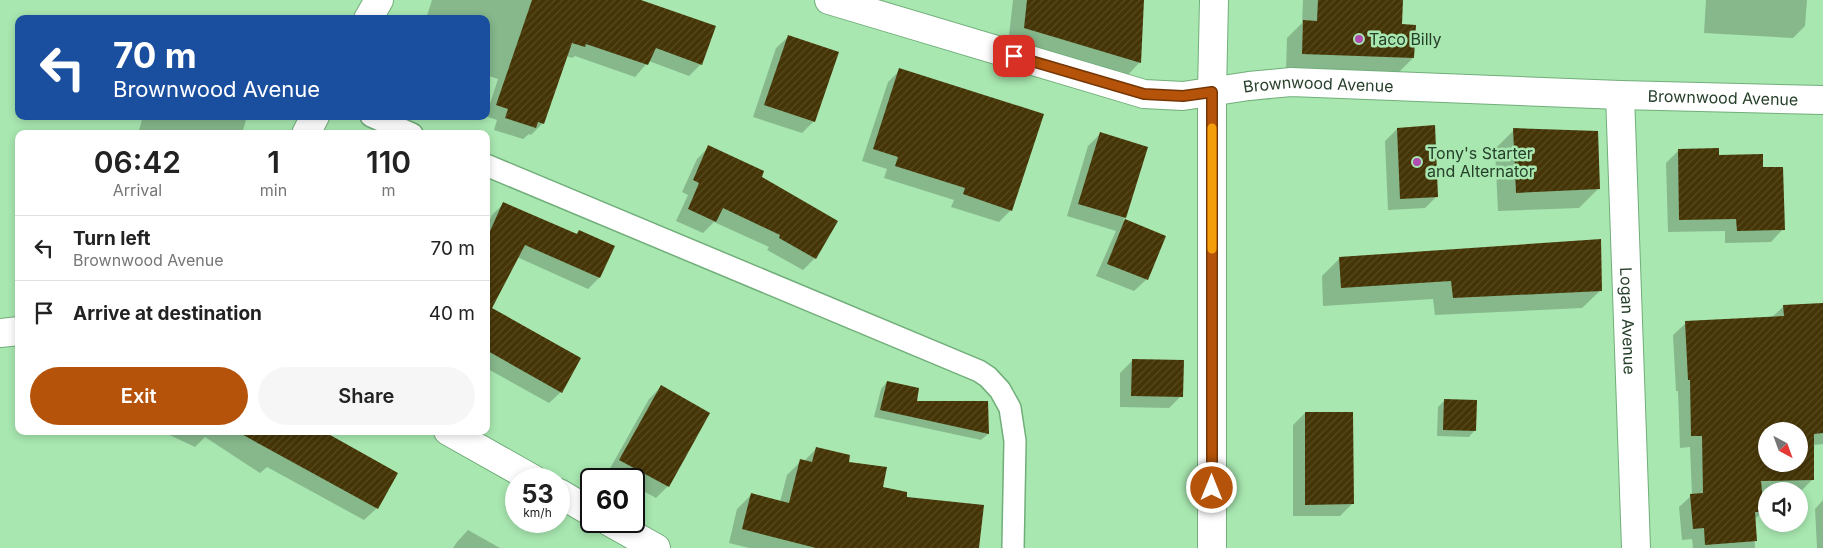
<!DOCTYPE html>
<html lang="en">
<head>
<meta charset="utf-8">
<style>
  :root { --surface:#fff; --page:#f6f6f6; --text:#222; --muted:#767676; --line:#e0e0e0; --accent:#b45309 }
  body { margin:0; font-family:Inter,sans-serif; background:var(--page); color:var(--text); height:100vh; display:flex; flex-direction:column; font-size:19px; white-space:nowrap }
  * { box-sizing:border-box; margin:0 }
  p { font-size:16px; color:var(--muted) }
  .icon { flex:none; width:28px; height:28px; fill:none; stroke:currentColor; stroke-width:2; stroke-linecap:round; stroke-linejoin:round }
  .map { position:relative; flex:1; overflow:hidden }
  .panel { position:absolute; left:15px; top:130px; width:475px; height:305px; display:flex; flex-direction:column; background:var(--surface); border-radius:10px; box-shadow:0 2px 8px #0003 }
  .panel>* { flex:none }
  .banner { position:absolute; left:15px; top:15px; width:475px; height:105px; border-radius:10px; box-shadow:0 2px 8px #0003; background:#1a4fa0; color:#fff; overflow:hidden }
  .needle { width:32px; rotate:139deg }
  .controls { position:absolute; left:1758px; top:422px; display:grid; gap:10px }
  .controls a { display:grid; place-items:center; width:50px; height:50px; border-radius:50%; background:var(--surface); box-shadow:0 2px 8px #0003; font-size:25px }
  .speed { position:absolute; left:505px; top:468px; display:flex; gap:10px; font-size:25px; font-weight:700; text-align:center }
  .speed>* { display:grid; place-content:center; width:65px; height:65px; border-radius:50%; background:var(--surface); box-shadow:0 2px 8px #0003; line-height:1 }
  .speed small { font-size:12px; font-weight:400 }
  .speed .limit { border:2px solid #111; border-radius:8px; background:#fff; color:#111 }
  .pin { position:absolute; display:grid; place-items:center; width:42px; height:42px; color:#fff; margin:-21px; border-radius:10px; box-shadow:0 2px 8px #0006 }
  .me { position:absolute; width:55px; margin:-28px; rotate:0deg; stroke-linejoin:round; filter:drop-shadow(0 0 4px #0008) }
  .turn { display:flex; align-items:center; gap:18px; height:105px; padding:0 15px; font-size:22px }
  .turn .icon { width:65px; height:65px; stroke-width:2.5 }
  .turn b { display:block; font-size:35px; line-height:42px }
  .eta { display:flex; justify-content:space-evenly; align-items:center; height:85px; text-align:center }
  .eta b { font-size:30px; font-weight:600; line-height:35px }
  .cta { display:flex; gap:10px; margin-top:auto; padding:10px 15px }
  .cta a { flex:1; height:58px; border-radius:30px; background:var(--accent); color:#fff; font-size:20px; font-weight:600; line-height:58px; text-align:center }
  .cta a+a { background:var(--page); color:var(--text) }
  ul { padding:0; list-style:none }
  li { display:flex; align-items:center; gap:15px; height:65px; padding:0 15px; border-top:1px solid var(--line) }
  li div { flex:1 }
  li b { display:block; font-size:19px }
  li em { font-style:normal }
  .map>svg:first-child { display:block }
  .shadow { fill:#0003; fill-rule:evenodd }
  .building { fill:url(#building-hatch); fill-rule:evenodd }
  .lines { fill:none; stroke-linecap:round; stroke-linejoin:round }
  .service-casing { stroke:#71ae7a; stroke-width:24 }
  .minor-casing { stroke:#71ae7a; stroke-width:30 }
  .primary-casing { stroke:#71ae7a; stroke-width:30 }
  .service { stroke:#fff; stroke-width:21 }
  .minor { stroke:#fff; stroke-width:28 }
  .primary { stroke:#fff; stroke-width:28 }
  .route-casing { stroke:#753606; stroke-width:12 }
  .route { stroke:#b45309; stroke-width:9 }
  .slow { stroke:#f59e0b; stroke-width:9 }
  .poi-dot { fill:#b14cb0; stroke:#a8e7b0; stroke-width:2 }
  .labels { text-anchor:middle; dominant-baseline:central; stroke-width:5; stroke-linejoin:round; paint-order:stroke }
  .poi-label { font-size:16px; fill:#263f29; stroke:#a8e7b0; text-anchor:start }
  .street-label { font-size:16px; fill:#263f29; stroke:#a8e7b0 }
</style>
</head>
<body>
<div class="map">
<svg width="1823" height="548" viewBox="0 0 1823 548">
  <defs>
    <pattern id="building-hatch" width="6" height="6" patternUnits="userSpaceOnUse" patternTransform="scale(1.25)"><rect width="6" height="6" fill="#453506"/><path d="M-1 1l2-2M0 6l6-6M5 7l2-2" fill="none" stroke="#574b22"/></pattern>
  </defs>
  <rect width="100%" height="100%" fill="#a8e7b0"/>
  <path class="shadow" d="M432,0h205l64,64 -12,12 -40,-15 -14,16 -60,-21 -3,2 -6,-2 -23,67 -12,12 -2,-1 -6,5 -29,-9 3,-10 -12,-4h1l12,-37 -12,-4v-56h-60z
    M1013,0h130l-3,62 -16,17 -116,-35z
    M1303,0h99l-1,25 12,33 -16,16 -111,-4 1,-32 15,-15z
    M1706,0h101l-2,26 -12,12 -89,-5z
    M789,36l25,85 -12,12 -49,-16 23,-69z
    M900,70l111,140 -12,12 -48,-15 3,-7 -70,-22 3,-9 -25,-8 26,-79z
    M143,116h104l-5,18h-104z
    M1397,129l40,67 -12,12 -37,2 -3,-69z
    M1514,130l84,59 -19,19 -81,3 -3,-62z
    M1100,134l25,84 -2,2 41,17 -17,42 -13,12 -38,-15 20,-45 -49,-15 21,-70z
    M709,147l51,30 55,81 -12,12 -36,-20 2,-3 -55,-25 -11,11 -27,-12 12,-26 -6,-3 15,-33z
    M1678,151l40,6 44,11 21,61 -12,13 -46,1v-12l-57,1 -2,-69z
    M503,204l73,31 3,-4 20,47 -11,11 -71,-32 -27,52 71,83 -12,11 -63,-35v-140l6,-13z
    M1340,258l261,32 -19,18 -147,7 -2,-16 -110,7 -1,-30z
    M1823,304v140l-10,1v34l-12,12 -40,2 2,18 -9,9 1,28h-62l-1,-9 -10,1 -3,-33 13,-12 -2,-48 -10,1 -2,-57h-2l-3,-56 13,-12 85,-5 13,-12zM1766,431h33v33h-33z
    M1132,361l49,35 -12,12 -49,-1v-34z
    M887,382l28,20 72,1 1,31 -7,6 -107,-23 7,-28z
    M661,387l7,99 -12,12 -22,-12v-7h-14l-12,-7 41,-73z
    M1445,400l30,30 -6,7 -32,-1 1,-29z
    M1305,413l47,91 -12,12h-47v-91z
    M161,431h160l75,42 -19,35 -13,12 -97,-53 -7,6 -55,-36 -10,10z
    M817,448l30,15 34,24 24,11 73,50h-229l-20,-5 8,-34 14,-14 29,7 7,-27 14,-14h3z
    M1823,500v48h-6l-2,-39z
    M468,530l32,18h-47l4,-6z"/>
  <path class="building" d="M532,0h109l75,26 -14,39 -46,-17 -8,17 -62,-21 -1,3 -13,-4 -28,81 -6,-2 -2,6 -31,-10 3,-9 -12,-4z
    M1027,0h117l-3,63 -117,-35z
    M1318,0h85l-1,24 14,1 -2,33 -112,-4 1,-34 14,1z
    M788,35l51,17 -24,70 -51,-17z
    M899,68l145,46 -32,97 -49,-17 2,-6 -70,-22 3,-9 -25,-8z
    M1435,125l3,72 -38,2 -3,-71z
    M1513,128l85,3 2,58 -84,4z
    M1100,132l48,15 -22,71 -48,-14z
    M708,145l56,26 -2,6 76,44 -22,38 -37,-21 1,-3 -57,-27 -7,14 -28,-13 11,-26 -6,-3z
    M1719,148v7l44,-1v13h20l2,63 -48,1 -1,-12 -57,1 -1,-71z
    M503,202l74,32 2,-4 36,16 -15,32 -75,-33 -33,63 89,50 -19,35 -76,-43v-110z
    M1125,219l41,17 -18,44 -41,-16z
    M1601,239l1,52 -149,7 -2,-17 -110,7 -2,-31z
    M1823,303v130l-9,1v46l-53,1 3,31h-9l2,29 -52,4 -1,-17 -11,1 -3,-35 13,-1 -1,-57h-11l-1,-56h-2l-3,-59 99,-5 -1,-11zM1766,431h33v33h-33z
    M1132,359l52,1 -1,37 -52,-1z
    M887,381l32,7 -2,13h71l1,33 -109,-24z
    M661,385l49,28 -41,74 -50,-27z
    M1444,399l33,1 -1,31 -33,-1z
    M1305,412h48l1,92 -49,1z
    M236,431h87l75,42 -20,36z
    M816,447l34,8 -1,7 38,5 -4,20 24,5v5l77,8 -5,43h-163l-74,-19 9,-36 38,10 11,-44 12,3z"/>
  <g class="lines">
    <defs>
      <path id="service" d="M371,116l41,18
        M486,165l493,206 9,6 12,13 10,18 5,33 -2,107"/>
      <g id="minor">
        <path id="s1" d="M829,0l315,94 39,2 66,-10 42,-4 329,13 203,5"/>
        <path d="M368,19l11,-19"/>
        <path id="s2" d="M1620,95l16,453"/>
        <path d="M306,134l9,-18"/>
        <path d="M0,333l19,-2"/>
        <path d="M448,431l85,48"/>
        <path d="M559,493l32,19"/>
        <path d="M608,521l48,27"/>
      </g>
      <path id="primary" d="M1212,548v-456l2,-92"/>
    </defs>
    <use href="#service" class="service-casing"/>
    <use href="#minor" class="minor-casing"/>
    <use href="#primary" class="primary-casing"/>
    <use href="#service" class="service"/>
    <use href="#minor" class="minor"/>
    <use href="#primary" class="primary"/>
  </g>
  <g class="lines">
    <defs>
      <path id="route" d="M1014,56l130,38 39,2 29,-4v396"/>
    </defs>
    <use href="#route" class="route-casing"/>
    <use href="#route" class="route"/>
    <path class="slow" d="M1212,128v121"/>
  </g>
  <g class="poi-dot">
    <circle cx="1359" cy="39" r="5"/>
    <circle cx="1417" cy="162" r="5"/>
  </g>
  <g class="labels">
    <g class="poi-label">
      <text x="1369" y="39">Taco Billy</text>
      <text x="1427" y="153">Tony's Starter<tspan x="1427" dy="18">and Alternator</tspan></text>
    </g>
    <g class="street-label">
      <text stroke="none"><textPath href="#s1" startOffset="504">Brownwood Avenue</textPath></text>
      <text stroke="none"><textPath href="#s1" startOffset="909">Brownwood Avenue</textPath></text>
      <text stroke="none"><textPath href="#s2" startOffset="226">Logan Avenue</textPath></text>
    </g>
  </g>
</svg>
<div class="controls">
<a><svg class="needle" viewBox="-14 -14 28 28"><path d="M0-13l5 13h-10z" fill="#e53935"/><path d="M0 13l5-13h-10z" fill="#767676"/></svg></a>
<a><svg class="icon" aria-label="sound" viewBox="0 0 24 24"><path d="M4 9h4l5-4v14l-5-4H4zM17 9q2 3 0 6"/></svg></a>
</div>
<div class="speed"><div>53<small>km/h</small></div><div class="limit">60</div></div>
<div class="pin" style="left:1014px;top:56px;background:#d93025"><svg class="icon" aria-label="arrive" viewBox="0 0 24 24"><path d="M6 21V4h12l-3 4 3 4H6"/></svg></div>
<svg class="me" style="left:1212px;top:488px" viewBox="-20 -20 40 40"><circle r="17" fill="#b45309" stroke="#fff" stroke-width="3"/><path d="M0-11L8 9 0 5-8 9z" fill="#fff"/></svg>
<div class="banner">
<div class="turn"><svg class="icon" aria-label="left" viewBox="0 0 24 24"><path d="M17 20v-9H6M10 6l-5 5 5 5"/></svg><div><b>70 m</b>Brownwood Avenue</div></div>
</div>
<section class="panel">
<div class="eta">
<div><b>06:42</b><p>Arrival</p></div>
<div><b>1</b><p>min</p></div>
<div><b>110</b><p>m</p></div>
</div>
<ul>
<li><svg class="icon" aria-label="left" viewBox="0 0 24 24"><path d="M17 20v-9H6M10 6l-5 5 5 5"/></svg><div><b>Turn left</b><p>Brownwood Avenue</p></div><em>70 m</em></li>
<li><svg class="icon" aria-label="arrive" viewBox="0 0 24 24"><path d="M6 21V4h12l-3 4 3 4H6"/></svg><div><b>Arrive at destination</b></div><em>40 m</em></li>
</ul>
<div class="cta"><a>Exit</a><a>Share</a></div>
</section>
</div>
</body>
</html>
